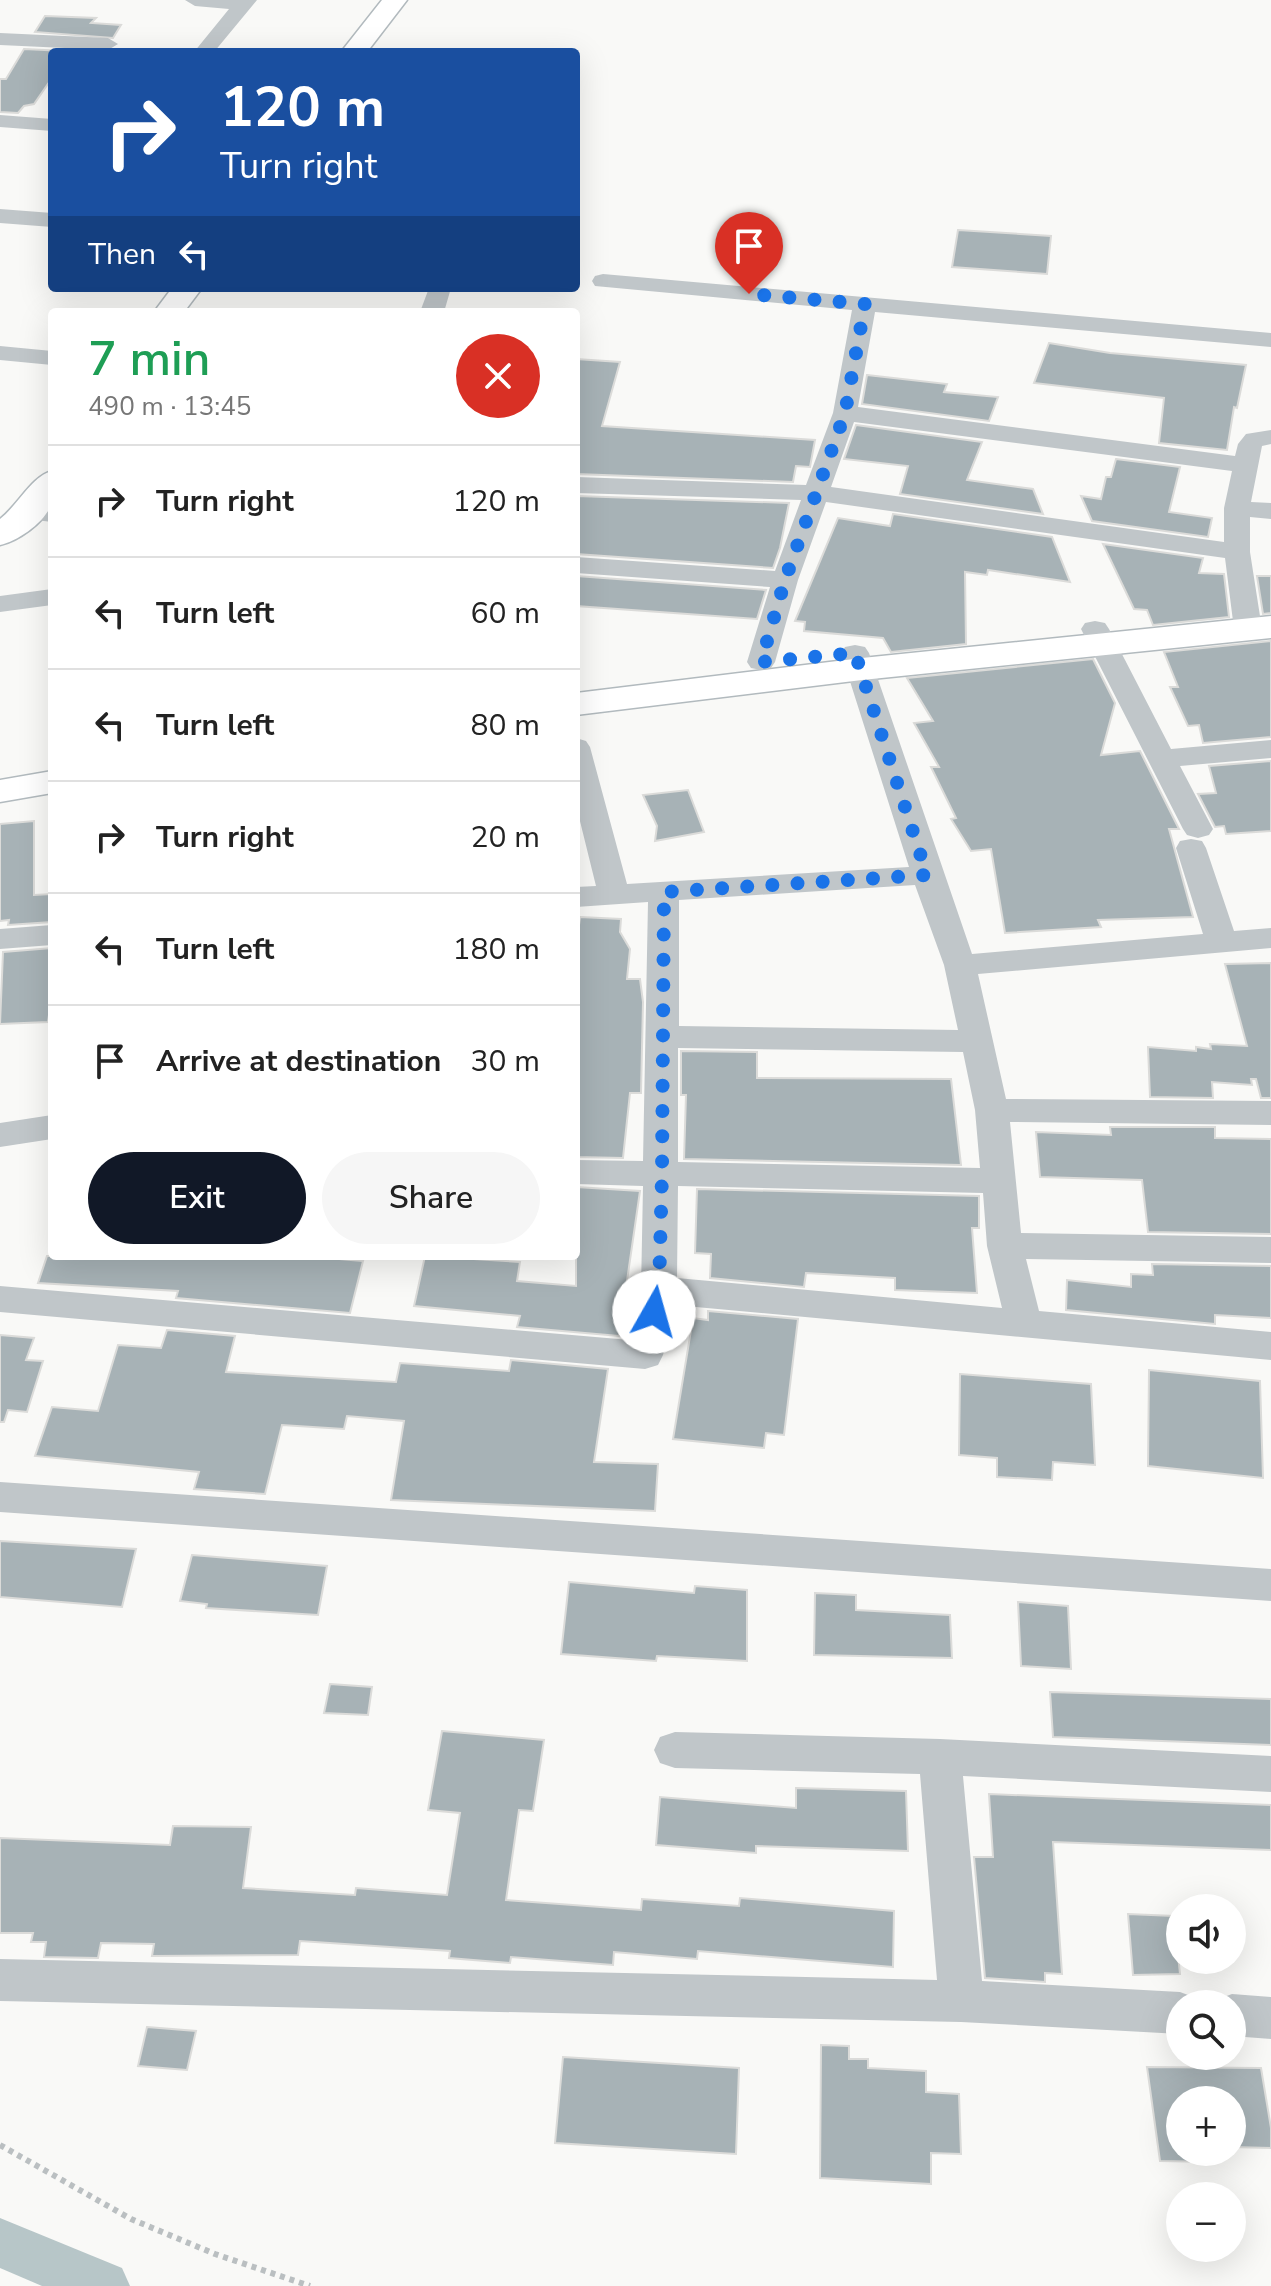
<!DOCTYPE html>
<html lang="en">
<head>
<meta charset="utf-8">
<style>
  :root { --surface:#fff; --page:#f6f6f6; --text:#222; --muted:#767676; --line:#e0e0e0; --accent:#111827 }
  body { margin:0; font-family:"Nunito Sans",sans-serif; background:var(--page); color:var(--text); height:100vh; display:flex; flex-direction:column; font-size:30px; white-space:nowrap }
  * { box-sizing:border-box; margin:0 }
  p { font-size:26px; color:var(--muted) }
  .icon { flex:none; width:44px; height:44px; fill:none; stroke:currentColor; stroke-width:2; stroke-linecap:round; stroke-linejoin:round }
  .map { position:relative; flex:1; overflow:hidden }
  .panel { position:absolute; left:48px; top:308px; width:532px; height:952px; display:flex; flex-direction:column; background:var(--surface); border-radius:8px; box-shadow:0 8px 32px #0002 }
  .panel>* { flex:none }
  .hud { position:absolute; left:48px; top:48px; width:532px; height:244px; border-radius:8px; box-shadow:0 8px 32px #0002; background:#1a4fa0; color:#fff; overflow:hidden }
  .fabs { position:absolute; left:1166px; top:1894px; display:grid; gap:16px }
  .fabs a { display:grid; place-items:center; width:80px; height:80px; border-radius:50%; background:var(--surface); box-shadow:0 8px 32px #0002; font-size:40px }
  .pin { position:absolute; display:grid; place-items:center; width:68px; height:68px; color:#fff; margin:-82px -34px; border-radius:50% 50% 50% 0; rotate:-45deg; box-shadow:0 0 8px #0007 }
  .pin .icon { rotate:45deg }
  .me { position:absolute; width:88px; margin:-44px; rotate:7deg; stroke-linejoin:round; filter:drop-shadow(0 0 6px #0008) }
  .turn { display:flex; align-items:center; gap:28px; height:168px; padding:0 40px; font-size:36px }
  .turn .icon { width:104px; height:104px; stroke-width:2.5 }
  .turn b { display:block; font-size:56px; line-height:68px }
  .then { display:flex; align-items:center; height:76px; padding:0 40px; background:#0003; gap:16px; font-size:30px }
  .round { display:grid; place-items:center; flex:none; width:84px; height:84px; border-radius:42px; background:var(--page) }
  .headline { display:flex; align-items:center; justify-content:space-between; height:136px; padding:0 40px }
  h1 { font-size:48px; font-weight:600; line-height:60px; color:#1e9e55 }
  .cta { display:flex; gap:16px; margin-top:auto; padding:16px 40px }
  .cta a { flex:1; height:92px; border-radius:48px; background:var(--accent); color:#fff; font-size:32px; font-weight:600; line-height:92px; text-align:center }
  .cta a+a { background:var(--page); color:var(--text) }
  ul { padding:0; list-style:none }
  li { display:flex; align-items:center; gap:24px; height:112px; padding:0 40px; border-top:2px solid var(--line) }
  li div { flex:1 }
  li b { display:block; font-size:30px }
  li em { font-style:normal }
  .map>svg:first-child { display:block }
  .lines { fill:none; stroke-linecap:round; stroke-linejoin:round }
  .canal { fill:#b7c6c8; fill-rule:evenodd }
  .building { fill:#a7b2b6; stroke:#dbdbd9; stroke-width:2 }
  .secondary-casing { stroke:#b2babe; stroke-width:3 }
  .path { stroke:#babfc1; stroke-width:6; stroke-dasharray:5 5; stroke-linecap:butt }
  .street { fill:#c0c6c9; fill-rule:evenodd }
  .secondary { fill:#fff; fill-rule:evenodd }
  .route { stroke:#1a73e8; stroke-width:14; stroke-dasharray:0 25.2 }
</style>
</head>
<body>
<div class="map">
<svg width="1271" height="2286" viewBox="0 0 1271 2286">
  <rect width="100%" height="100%" fill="#f9f9f7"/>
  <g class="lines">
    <path class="canal" d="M0,2218l122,50 8,18h-88l-42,-18z"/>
  </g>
  <path class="building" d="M45,16l51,2 -5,5 30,2 -8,13 -78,-6z
    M24,49l62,3h-34v26l-18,26 -10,2 -6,7 -18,-1v-33h6z
    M958,230l93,6 -4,38 -95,-7z
    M1049,343l61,10 136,12 -9,43 -3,-1 -7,43 -68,-7 5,-45 -130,-15z
    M576,359l44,3 -18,64 213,14 -5,27 -14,-1 -3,16 -217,-8z
    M867,375l80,9 -3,8 54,5 -9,24 -127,-17z
    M856,425l126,17 -15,38 66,9 10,25 -143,-20 8,-28 -64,-7z
    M1116,459l64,8 -11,45 43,6 -4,19 -116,-16 -11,-25 20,3 5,-22h5z
    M576,496l213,7 -9,45 -7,20 -197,-14z
    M893,514l159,23 18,45 -82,-12 -1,5 -22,-3 1,72 -75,8 -8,-14 -79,-7 1,-9 -10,-1 43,-103 52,8z
    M1103,544l100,14 -4,15 25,1 5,43 -76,8 -6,-15 -13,-1z
    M576,576l190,14 -9,29 -181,-13z
    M1257,576h14v37l-8,1z
    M1271,641v96l-68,6 -4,-18 -11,1 -18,-39h8l-14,-35z
    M1093,659l22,44 -14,52 39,-4 39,78h-10l24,88 -95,3 3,7 -96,6 -14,-84 -20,2 -20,-32 5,-1 -25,-51h8l-25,-44 19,-2 -26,-43z
    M1271,761v70l-45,3 -2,-8 -9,1 -17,-33 18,-1 -7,-27z
    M688,790l16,42 -49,9 2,-15 -14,-31z
    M34,821v74l18,-1v28l-44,3 1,-5 -9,1v-97z
    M580,917l41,2 -1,13 10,17 -3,30h13l3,23 -2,91h-11l-7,65 -47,-1v-208z
    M52,948v46l-4,28 -48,2 3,-72z
    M1271,963v135h-10l-5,-19h-5l1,6 -40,-3 1,16 -63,-1 -2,-50 48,4v-4l15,2 -1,-5 37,2 -22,-82z
    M681,1051l76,1v26l194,1 10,86 -277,-6 2,-64h-5z
    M1110,1127h105v11l56,1v95l-123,-2 -6,-52 -102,-3 -4,-45 75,3z
    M576,1187l64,4 -21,145 -102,-9 3,-11 -106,-10 11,-50 95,6 -3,19 59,5z
    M697,1189l282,7v32h-7l5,65 -82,-3v-12l-89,-5 -2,14 -94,-9 1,-24 -16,-1z
    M47,1256h256l60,5 -13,52 -174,-15 2,-7 -140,-8z
    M1152,1264l119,2v52l-56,-3v9l-149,-14 1,-30 64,7v-13l22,1z
    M708,1311l90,8 -14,116 -18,-2 -2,15 -91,-9 20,-121 15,2z
    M167,1330l68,6 -9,36 170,10 4,-19 109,8 2,-11 97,9 -14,93 64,2 -3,47 -264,-11 13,-79 -57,-5 -3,13 -62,-4 -17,69 -71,-5 5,-17 -164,-16 17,-49 46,4 20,-66 43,3z
    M0,1335l34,3 -8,22 17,1 -16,51 -19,-2 -4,12h-4z
    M1149,1370l111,11 3,97 -115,-12z
    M960,1374l131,10 4,81 -42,-3 -1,18 -55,-3v-19l-38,-3z
    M0,1541l136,8 -14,58 -122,-10z
    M192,1555l135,11 -9,49 -112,-7 1,-4 -27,-3z
    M569,1582l125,11 1,-7 52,4v71l-90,-5 -1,5 -95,-7z
    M815,1593l41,2v15l94,5 2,43 -138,-3z
    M1018,1602l50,4 3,63 -50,-3z
    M330,1684l42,3 -4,28 -44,-2z
    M1050,1692l221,7v46l-218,-8z
    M442,1731l102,9 -11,71 -14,-1 -13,90 135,10 1,-11 97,7 1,-8 154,13 -1,56 -195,-16 -1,8 -83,-7 -1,13 -102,-8 -1,6 -61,-5 1,-7 -150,-10 -2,14 -146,1 2,-12 -53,-1 -3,15 -54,-1 2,-15h-15l2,-9h-33v-95l170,7 3,-19 78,1 -8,61 112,7 1,-7 91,7 13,-82 -32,-3z
    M796,1788l110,3 2,60 -152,-5v7l-100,-8 4,-48 136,11z
    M989,1794l282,11v45l-218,-8 9,132 -17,-1v9l-60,-4 -11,-121h19z
    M1128,1914l46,2 6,58 -47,1z
    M147,2027l49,4 -9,39 -49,-4z
    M821,2045l28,1v13h19v9l58,3v21l33,2 2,60 -30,-1v31l-111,-6z
    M563,2057l176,11 -3,86 -181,-11z
    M1147,2067l114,1 10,60v20l-39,-1v-47h-52v52h32l2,10 -54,-1z"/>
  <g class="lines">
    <defs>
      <path id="secondary" d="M382,0h25l-40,52h-26z
        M172,288h30l-18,24h-30z
        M52,471c0,10 3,25 -1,34 -7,18 -33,36 -51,40v-26c18,-14 32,-43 52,-48z
        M1271,616v22l-409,42 -286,35v-22l286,-35z
        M52,771v22l-52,9v-22z"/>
    </defs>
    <use href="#secondary" class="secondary-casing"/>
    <path class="path" d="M0,2145l131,74 84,35 95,32"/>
    <path class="street" d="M185,0h72l-43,52h-20l35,-43 -34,-3z
      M0,33l108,5 10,6 -10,6 -108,-5z
      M0,115l52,4v12l-52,-4z
      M0,209l52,4v14l-52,-4z
      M603,274l668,59v14l-396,-35 -17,95 377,49 3,-12 8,-10 25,-4v14l-9,2 -11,56 20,1v16l-21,-2v35l12,77 -4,6 -10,2 -10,-2 -4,-6 -9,-71 -399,-56 -28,78 -23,82 -4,6 -10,2 -10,-2 -4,-6 23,-75 -194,-14v-16l199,14 26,-71 -225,-7v-16l230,8 27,-72 19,-103 -257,-24 -3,-5 3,-5zM854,422l378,49 -8,37v34l-393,-55z
      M429,288h22l-7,24h-24z
      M0,346l52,5v14l-52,-5z
      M28,505l24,1v16l-33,-4 -4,-5 4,-5z
      M52,589v16l-52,7v-16z
      M1095,621l10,2 4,6 62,120 100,-9v18l-91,8 33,63 -4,6 -11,3 -11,-3 -4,-6 -102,-200 4,-6z
      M855,645l10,2 4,6 103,301 231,-20 -27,-86 4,-7 11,-2 11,2 4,7 28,83 37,-3v20l-293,26 28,125 265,2v24l-261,-3 11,111 250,4v26l-245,-4 13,52 232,21v28l-597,-55 -11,50 -5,10 -13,4 -645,-57v-26l630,54 11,-50 2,-104 -67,-2v-24l67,1 5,-259 -72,5v-20l20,-1 -20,-81v-67l10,3 4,6 37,137 282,-17 -68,-214 4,-6zM915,885l29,80 14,65 -279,-4v-126zM678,1048l285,4 12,58 5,58 -302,-6zM678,1186l305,7 4,53 15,62 -325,-30z
      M52,925v20l-52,4v-20z
      M52,1115v24l-52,8v-24z
      M0,1482l1271,87v32l-1271,-89z
      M675,1732l265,7 331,17v36l-308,-16 19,205 198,11 16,6 3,6h-19v30l-219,-12 -961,-21v-42l937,21 -17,-206 -245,-6 -15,-5 -6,-13 6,-13z
      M1232,1994l39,3v42l-39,-3v-32h-18l2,-4z"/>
    <use href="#secondary" class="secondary"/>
  </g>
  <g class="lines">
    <path class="route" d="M654,1312l5,-22 3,-115 2,-283 263,-17 -72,-222 -94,9 24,-82 60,-167 20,-109 -116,-10"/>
  </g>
</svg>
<div class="fabs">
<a><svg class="icon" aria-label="sound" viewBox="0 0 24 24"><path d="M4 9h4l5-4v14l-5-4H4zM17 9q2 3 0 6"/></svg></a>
<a><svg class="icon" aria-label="search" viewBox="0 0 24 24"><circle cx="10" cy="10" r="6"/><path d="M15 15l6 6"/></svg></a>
<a>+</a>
<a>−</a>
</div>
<div class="pin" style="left:749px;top:294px;background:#d93025"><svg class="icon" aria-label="arrive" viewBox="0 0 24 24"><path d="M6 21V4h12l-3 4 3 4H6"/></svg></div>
<svg class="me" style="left:654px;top:1312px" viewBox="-20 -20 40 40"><circle r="19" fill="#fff"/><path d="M0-13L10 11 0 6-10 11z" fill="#1a73e8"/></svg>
<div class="hud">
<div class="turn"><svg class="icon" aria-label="right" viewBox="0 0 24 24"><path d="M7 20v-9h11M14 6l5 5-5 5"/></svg><div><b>120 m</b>Turn right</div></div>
<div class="then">Then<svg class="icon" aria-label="left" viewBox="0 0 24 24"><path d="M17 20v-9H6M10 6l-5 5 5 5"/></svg></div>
</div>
<section class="panel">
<div class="headline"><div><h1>7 min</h1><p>490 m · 13:45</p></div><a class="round" style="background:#d93025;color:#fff"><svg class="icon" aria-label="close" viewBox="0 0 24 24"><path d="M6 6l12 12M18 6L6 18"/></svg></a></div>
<ul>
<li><svg class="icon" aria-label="right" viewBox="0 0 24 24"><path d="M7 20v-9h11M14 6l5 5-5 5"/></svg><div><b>Turn right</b></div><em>120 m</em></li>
<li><svg class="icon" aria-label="left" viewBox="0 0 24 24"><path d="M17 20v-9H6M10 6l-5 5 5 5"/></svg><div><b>Turn left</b></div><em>60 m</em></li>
<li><svg class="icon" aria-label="left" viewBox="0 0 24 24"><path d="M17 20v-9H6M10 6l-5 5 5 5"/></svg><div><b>Turn left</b></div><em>80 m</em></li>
<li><svg class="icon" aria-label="right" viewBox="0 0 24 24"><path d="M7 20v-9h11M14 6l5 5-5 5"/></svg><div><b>Turn right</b></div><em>20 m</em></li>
<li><svg class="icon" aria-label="left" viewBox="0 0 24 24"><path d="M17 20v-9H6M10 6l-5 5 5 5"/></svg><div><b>Turn left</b></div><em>180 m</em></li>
<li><svg class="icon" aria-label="arrive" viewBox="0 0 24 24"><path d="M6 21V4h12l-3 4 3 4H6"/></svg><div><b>Arrive at destination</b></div><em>30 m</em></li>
</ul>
<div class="cta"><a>Exit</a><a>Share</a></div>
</section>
</div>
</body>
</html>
